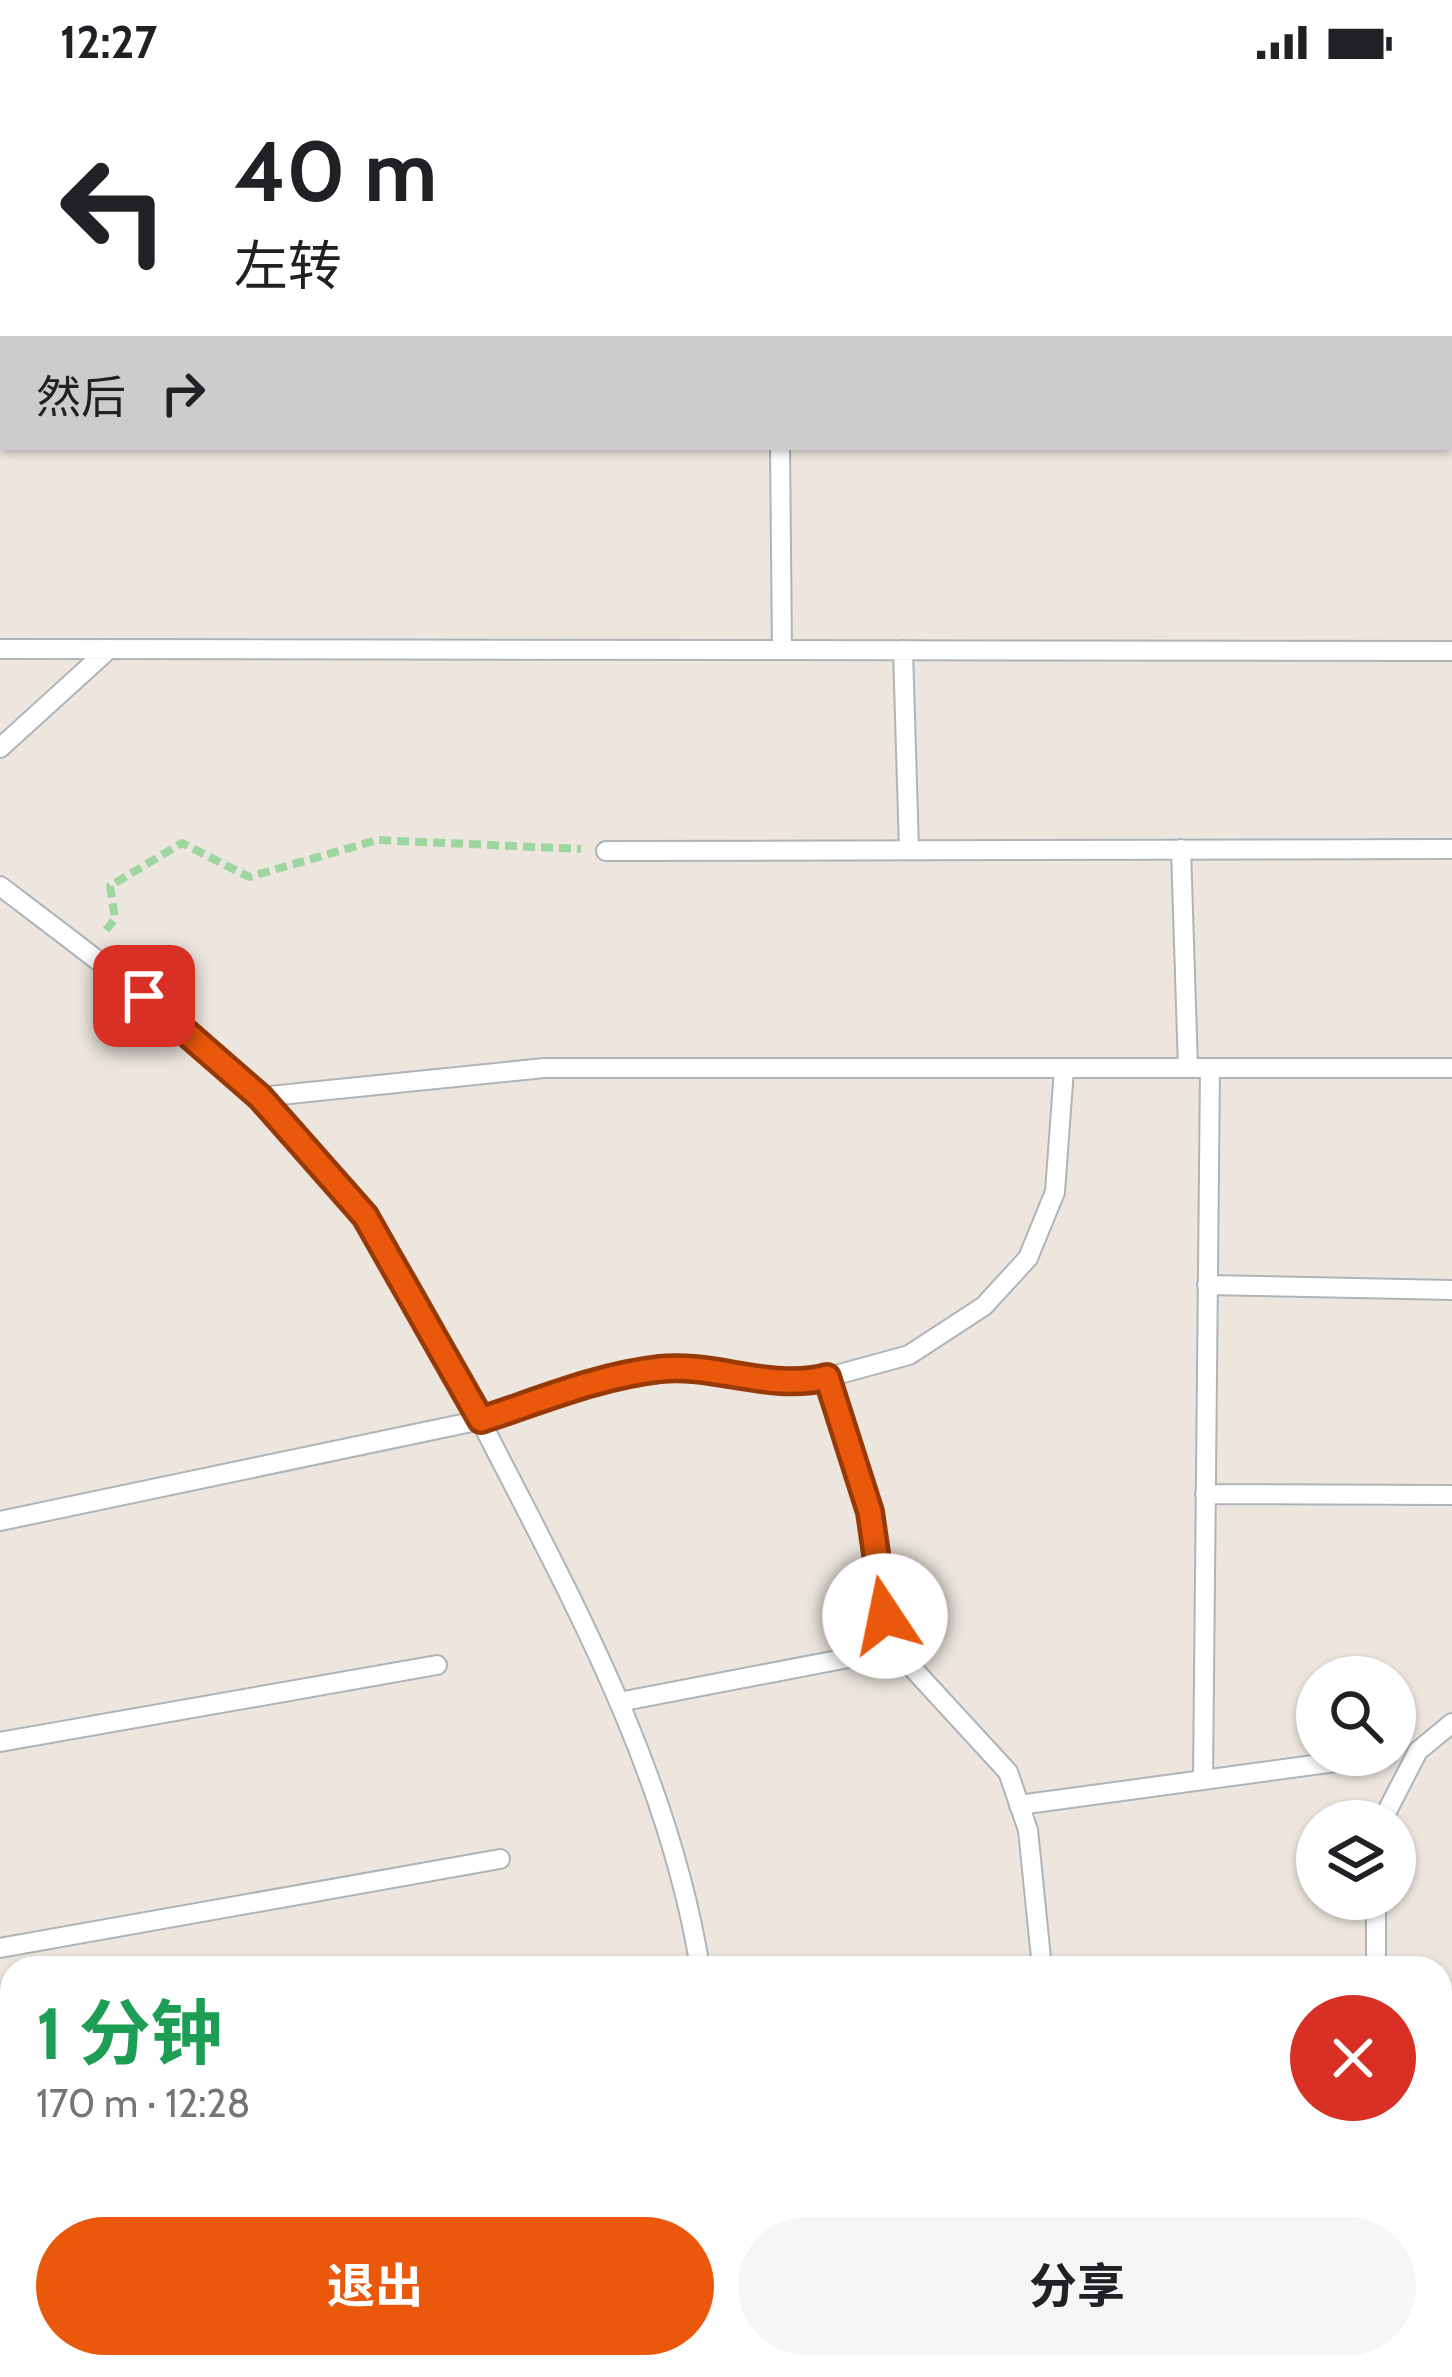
<!DOCTYPE html>
<html lang="zh">
<head>
<meta charset="utf-8">
<style>
  :root { --surface:#fff; --page:#f6f6f6; --text:#202124; --muted:#757577; --accent:#ea580c }
  body { margin:0; font-family:Cabin,"Noto Sans SC",sans-serif; background:var(--page); color:var(--text); height:100vh; display:flex; flex-direction:column; font-size:45px; white-space:nowrap }
  * { box-sizing:border-box; margin:0 }
  p { font-size:39px; color:var(--muted) }
  .icon { flex:none; width:66px; height:66px; fill:none; stroke:currentColor; stroke-width:2; stroke-linecap:round; stroke-linejoin:round }
  .map { position:relative; flex:1; overflow:hidden }
  .drawer { position:absolute; left:0px; top:1872px; width:1452px; height:423px; display:flex; flex-direction:column; background:var(--surface); border-radius:36px 36px 0 0; box-shadow:0 3px 9px #0004 }
  .drawer>* { flex:none }
  .guide { position:absolute; left:0px; top:0px; width:1452px; height:366px; box-shadow:0 3px 9px #0004; background:#fff; color:var(--text); overflow:hidden }
  .controls { position:absolute; left:1296px; top:1572px; display:grid; gap:24px }
  .controls a { display:grid; place-items:center; width:120px; height:120px; border-radius:50%; background:var(--surface); box-shadow:0 3px 9px #0004; font-size:60px }
  .pin { position:absolute; display:grid; place-items:center; width:102px; height:102px; color:#fff; margin:-51px; border-radius:24px; box-shadow:0 6px 18px #0006 }
  .me { position:absolute; width:132px; margin:-66px; rotate:349deg; stroke-linejoin:round; filter:drop-shadow(0 0 9px #0008) }
  .turn { display:flex; align-items:center; gap:42px; height:252px; padding:0 36px; font-size:54px }
  .turn .icon { width:156px; height:156px; stroke-width:2.5 }
  .turn b { display:block; font-size:84px; line-height:102px }
  .then { display:flex; align-items:center; height:114px; padding:0 36px; background:#0003; gap:24px; font-size:45px }
  .round { display:grid; place-items:center; flex:none; width:126px; height:126px; border-radius:63px; background:var(--page) }
  .headline { display:flex; align-items:center; justify-content:space-between; height:204px; padding:0 36px }
  h1 { font-size:72px; font-weight:700; line-height:90px; color:#1e9e55 }
  .action { display:flex; gap:24px; margin-top:auto; padding:24px 36px }
  .action a { flex:1; height:138px; border-radius:72px; background:var(--accent); color:#fff; font-size:48px; font-weight:700; line-height:138px; text-align:center }
  .action a+a { background:var(--page); color:var(--text) }
  .status { display:flex; justify-content:space-between; align-items:center; height:84px; padding:0 60px; background:var(--surface); direction:ltr }
  .status svg { height:33px; fill:currentColor }
  .map>svg:first-child { display:block }
  .lines { fill:none; stroke-linecap:round; stroke-linejoin:round }
  .lane-casing { stroke:#b0b4b7; stroke-width:22 }
  .path { stroke:#9ed6a0; stroke-width:8; stroke-dasharray:12 6; stroke-linecap:butt }
  .lane { stroke:#fff; stroke-width:18 }
  .route-casing { stroke:#983908; stroke-width:30 }
  .route { stroke:#ea580c; stroke-width:21 }
</style>
</head>
<body>
<div class="status"><b>12:27</b><svg viewBox="0 0 49 12"><path d="M0 12V9h3v3zM5 12V6h3v6zM10 12V3h3v9zM15 12V0h3v12zM26 1h20v11H26zM47 4h2v5h-2z"/></svg></div>
<div class="map">
<svg width="1452" height="2293" viewBox="0 0 1452 2293">
  <rect width="100%" height="100%" fill="#ece6df"/>
  <g class="lines">
    <defs>
      <path id="lane" d="M150,3l1,-3
        M1358,3l1,-3
        M0,112h3
        M1449,112h3
        M0,327h3
        M1449,331h3
        M780,363l2,203
        M0,565l1452,2
        M903,566l6,200
        M0,664l109,-99
        M1181,765l7,219
        M606,767l846,-2
        M0,802c129,98 265,197 364,329 46,61 94,160 129,230 86,167 177,335 207,523
        M260,1013l284,-29h908
        M1207,1201l245,5
        M827,1293l43,135 6,71 19,66 113,123 20,58 14,138
        M1205,1410l247,1
        M0,1437l481,-101 119,-39 64,-13 150,13 95,-26 75,-49 44,-48 27,-66 9,-123
        M619,1618l276,-53
        M0,1658l437,-77
        M1203,1696l7,-712
        M1019,1721l368,-50
        M1382,1737l36,-70 34,-28
        M1376,1815v69
        M0,1864l500,-89
        M0,2070l12,-2
        M0,2269l12,-2
        M759,2283v10
        M1164,2283l6,10
        M1270,2293l7,-10"/>
    </defs>
    <use href="#lane" class="lane-casing"/>
    <path class="path" d="M106,846l9,-11 -5,-33 72,-43 67,34 128,-37 204,9"/>
    <use href="#lane" class="lane"/>
  </g>
  <g class="lines">
    <defs>
      <path id="route" d="M144,912l116,101 105,119 116,204c58,-19 117,-44 179,-51 54,-6 113,23 167,8l43,135 15,104"/>
    </defs>
    <use href="#route" class="route-casing"/>
    <use href="#route" class="route"/>
  </g>
</svg>
<div class="controls">
<a><svg class="icon" aria-label="search" viewBox="0 0 24 24"><circle cx="10" cy="10" r="6"/><path d="M15 15l6 6"/></svg></a>
<a><svg class="icon" aria-label="layers" viewBox="0 0 24 24"><path d="M12 4l9 5-9 5-9-5zM3 14l9 5 9-5"/></svg></a>
</div>
<div class="pin" style="left:144px;top:912px;background:#d93025"><svg class="icon" aria-label="arrive" viewBox="0 0 24 24"><path d="M6 21V4h12l-3 4 3 4H6"/></svg></div>
<svg class="me" style="left:885px;top:1532px" viewBox="-20 -20 40 40"><circle r="19" fill="#fff"/><path d="M0-13L10 11 0 6-10 11z" fill="#ea580c"/></svg>
<div class="guide">
<div class="turn"><svg class="icon" aria-label="left" viewBox="0 0 24 24"><path d="M17 20v-9H6M10 6l-5 5 5 5"/></svg><div><b>40 m</b>左转</div></div>
<div class="then">然后<svg class="icon" aria-label="right" viewBox="0 0 24 24"><path d="M7 20v-9h11M14 6l5 5-5 5"/></svg></div>
</div>
<section class="drawer">
<div class="headline"><div><h1>1 分钟</h1><p>170 m · 12:28</p></div><a class="round" style="background:#d93025;color:#fff"><svg class="icon" aria-label="close" viewBox="0 0 24 24"><path d="M6 6l12 12M18 6L6 18"/></svg></a></div>
<div class="action"><a>退出</a><a>分享</a></div>
</section>
</div>
</body>
</html>
